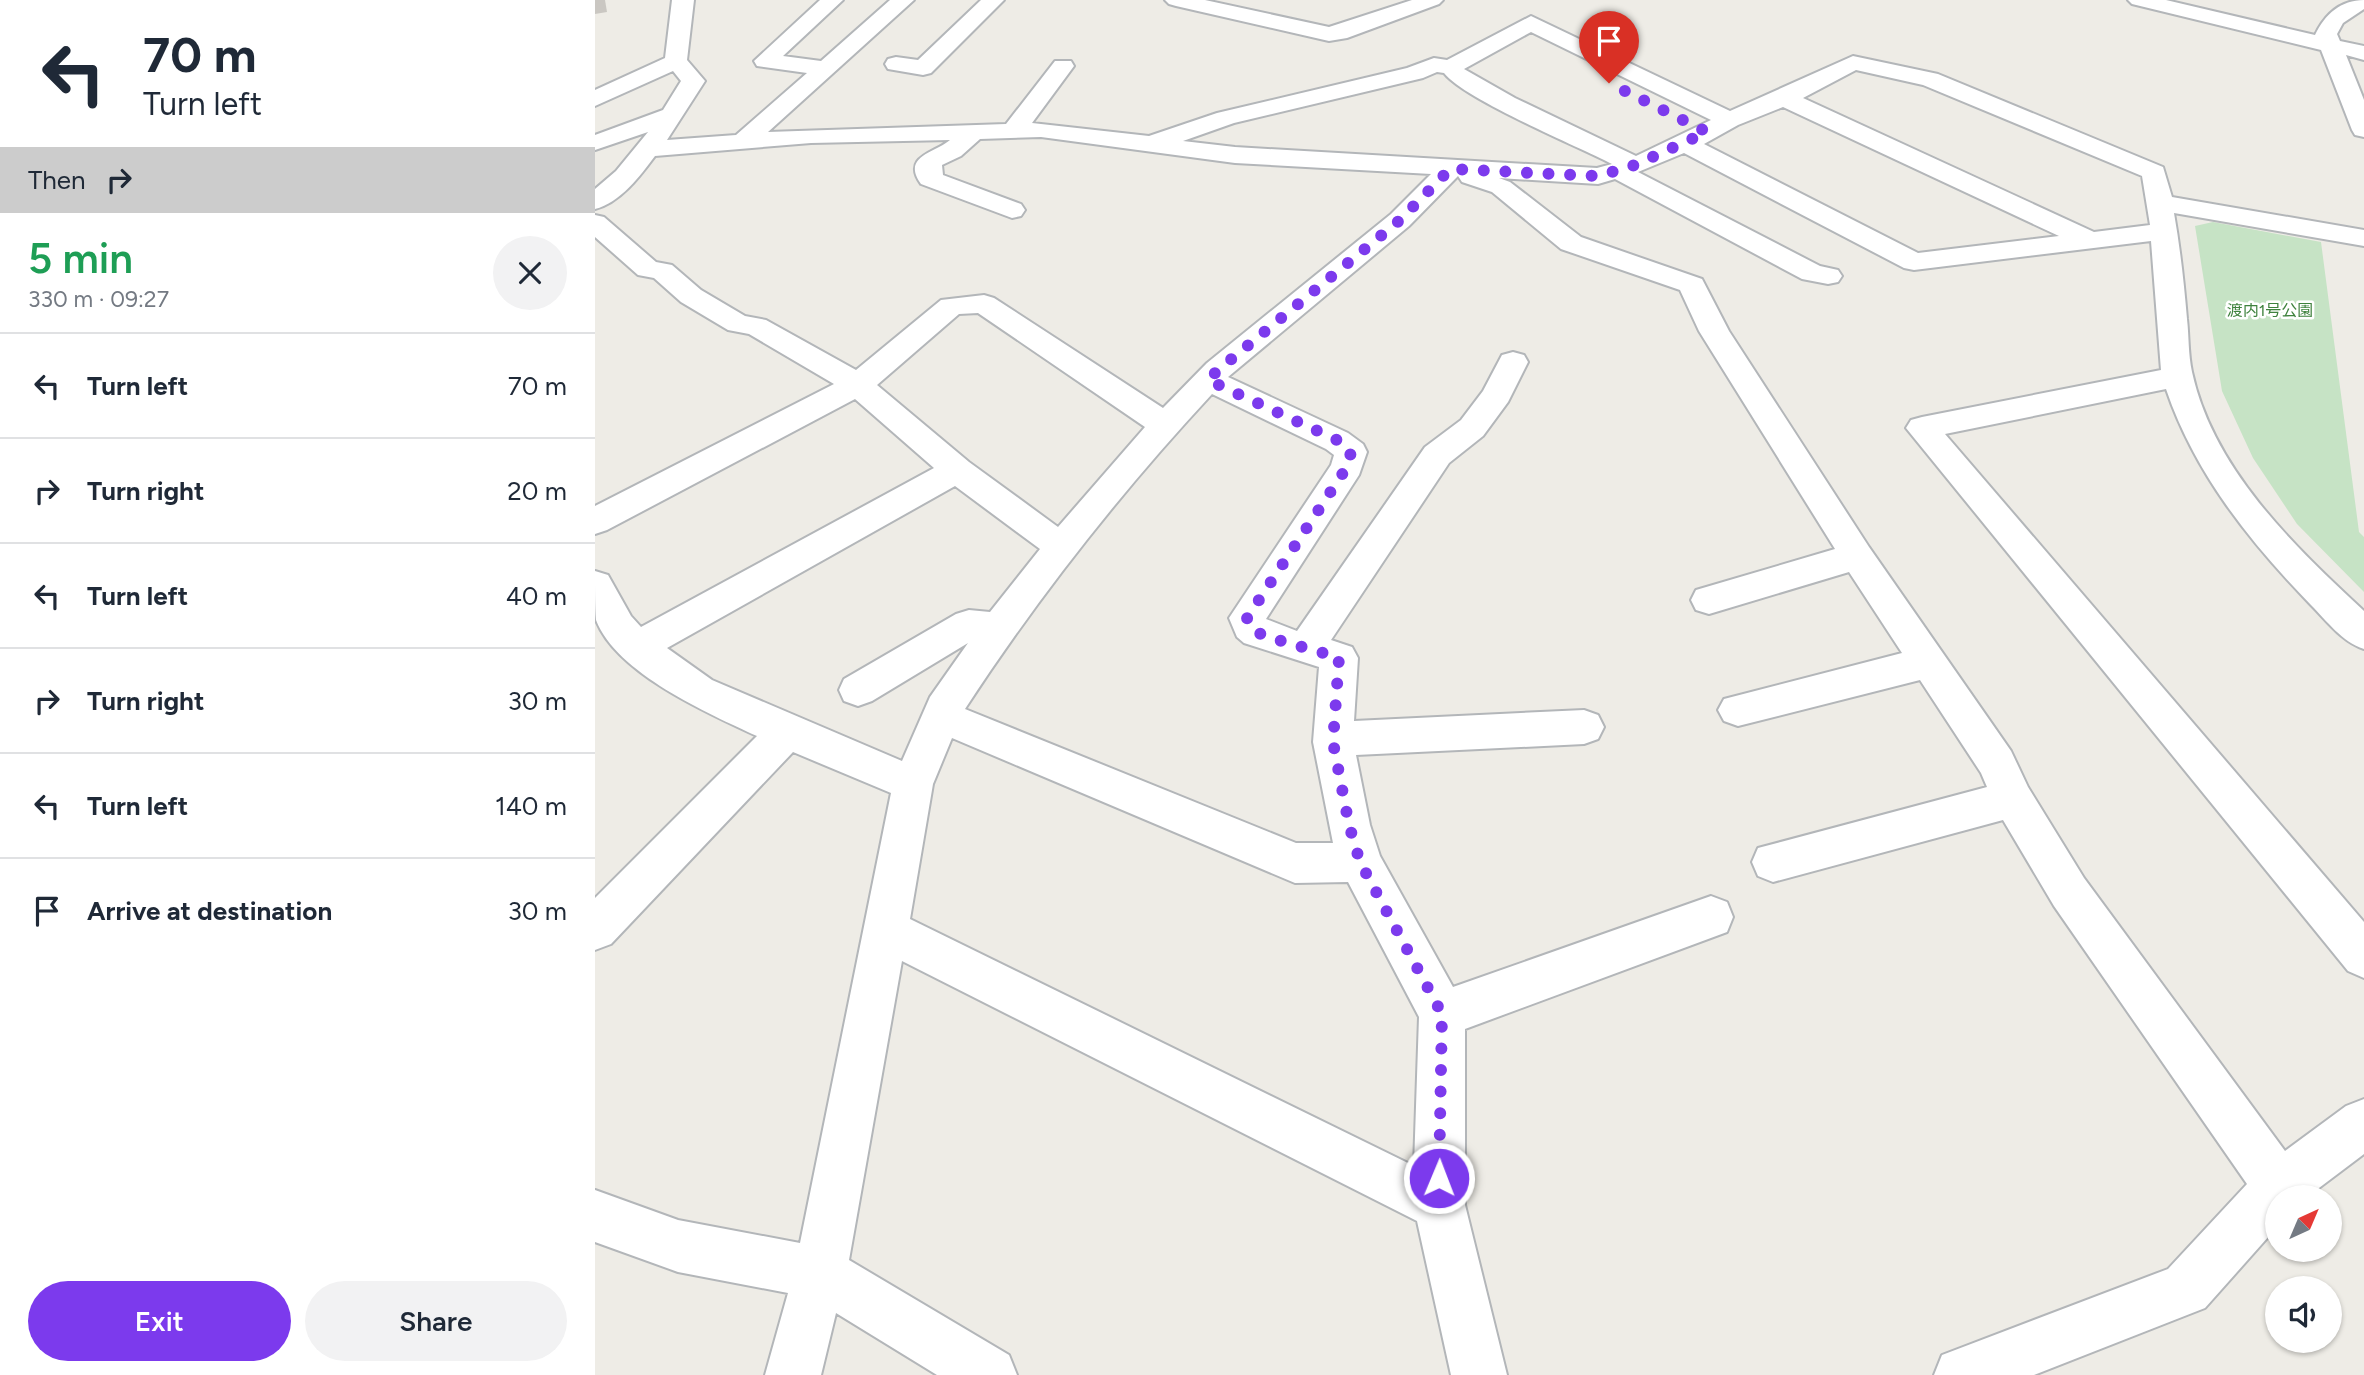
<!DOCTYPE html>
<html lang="en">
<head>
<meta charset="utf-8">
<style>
  :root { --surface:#fff; --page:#f2f2f3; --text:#1f2937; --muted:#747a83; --line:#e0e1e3; --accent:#7c3aed }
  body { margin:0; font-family:Figtree,"Noto Sans JP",sans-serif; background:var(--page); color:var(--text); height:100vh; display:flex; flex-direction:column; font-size:26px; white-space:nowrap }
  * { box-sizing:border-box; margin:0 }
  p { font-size:23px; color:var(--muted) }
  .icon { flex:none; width:38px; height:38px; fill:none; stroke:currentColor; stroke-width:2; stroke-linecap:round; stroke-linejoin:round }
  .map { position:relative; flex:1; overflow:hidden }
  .sheet { display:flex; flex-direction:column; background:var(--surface); width:595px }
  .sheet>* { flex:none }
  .hud { background:#fff; color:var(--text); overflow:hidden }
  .needle { width:46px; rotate:44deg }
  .tools { position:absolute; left:1670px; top:1185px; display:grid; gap:14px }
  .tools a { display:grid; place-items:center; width:77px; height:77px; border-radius:50%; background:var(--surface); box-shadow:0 2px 5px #0004; font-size:35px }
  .pin { position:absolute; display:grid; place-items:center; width:60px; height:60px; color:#fff; margin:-72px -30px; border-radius:50% 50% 50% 0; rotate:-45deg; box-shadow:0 0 7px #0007 }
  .pin .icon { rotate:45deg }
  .me { position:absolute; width:77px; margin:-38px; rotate:1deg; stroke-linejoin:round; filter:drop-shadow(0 0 5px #0008) }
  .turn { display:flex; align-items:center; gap:24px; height:147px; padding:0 28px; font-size:32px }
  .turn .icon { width:91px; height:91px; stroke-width:2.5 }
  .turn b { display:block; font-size:49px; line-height:60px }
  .then { display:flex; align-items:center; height:66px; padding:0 28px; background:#0003; gap:14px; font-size:26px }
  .round { display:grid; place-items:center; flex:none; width:74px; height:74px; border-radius:37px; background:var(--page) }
  .summary { display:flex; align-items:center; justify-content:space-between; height:119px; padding:0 28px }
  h1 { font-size:42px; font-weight:600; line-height:52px; color:#1e9e55 }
  .primary-button { display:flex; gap:14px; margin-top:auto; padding:14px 28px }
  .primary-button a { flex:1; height:80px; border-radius:42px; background:var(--accent); color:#fff; font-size:28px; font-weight:600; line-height:80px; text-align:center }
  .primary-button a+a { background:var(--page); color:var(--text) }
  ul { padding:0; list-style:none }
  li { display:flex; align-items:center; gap:21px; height:105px; padding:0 28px; border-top:2px solid var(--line) }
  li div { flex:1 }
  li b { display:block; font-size:26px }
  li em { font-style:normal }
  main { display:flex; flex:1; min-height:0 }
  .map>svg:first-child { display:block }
  .green { fill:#c6e3c5 }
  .building { fill:#cac7c2 }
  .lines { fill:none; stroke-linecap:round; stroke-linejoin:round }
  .minor-casing { stroke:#b3b6b9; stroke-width:4 }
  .minor { fill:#fff; fill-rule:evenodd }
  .route { stroke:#7c3aed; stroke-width:12; stroke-dasharray:0 21.6 }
  .labels { text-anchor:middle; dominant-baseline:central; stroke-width:5; stroke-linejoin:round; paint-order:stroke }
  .far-park-label { font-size:16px; fill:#3f823e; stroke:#fff }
</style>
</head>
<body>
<main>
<section class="sheet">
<div class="hud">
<div class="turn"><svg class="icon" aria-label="left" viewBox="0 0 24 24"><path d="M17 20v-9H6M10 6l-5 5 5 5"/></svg><div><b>70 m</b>Turn left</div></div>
<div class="then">Then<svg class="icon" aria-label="right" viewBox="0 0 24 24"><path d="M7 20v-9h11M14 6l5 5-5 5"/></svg></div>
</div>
<div class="summary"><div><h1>5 min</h1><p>330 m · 09:27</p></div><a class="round"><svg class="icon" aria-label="close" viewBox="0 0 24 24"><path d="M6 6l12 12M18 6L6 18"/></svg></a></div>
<ul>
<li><svg class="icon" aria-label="left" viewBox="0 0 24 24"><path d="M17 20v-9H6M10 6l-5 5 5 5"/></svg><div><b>Turn left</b></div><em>70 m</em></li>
<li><svg class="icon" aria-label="right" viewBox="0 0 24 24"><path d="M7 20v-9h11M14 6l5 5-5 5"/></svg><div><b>Turn right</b></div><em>20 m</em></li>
<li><svg class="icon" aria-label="left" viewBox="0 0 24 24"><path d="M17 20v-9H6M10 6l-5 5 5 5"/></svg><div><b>Turn left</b></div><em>40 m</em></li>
<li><svg class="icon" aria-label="right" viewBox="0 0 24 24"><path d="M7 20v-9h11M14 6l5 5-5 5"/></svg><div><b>Turn right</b></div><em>30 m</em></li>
<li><svg class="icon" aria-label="left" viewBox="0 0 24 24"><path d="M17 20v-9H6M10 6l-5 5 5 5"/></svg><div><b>Turn left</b></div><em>140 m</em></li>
<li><svg class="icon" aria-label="arrive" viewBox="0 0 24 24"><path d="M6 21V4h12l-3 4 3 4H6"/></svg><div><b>Arrive at destination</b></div><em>30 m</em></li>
</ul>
<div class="primary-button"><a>Exit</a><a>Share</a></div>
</section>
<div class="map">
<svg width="1769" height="1375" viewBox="0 0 1769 1375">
  <rect width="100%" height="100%" fill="#eeece6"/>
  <path class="green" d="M1618,222l108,20 38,290 5,5v55l-67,-68 -44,-66 -31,-67 -27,-165z"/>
  <path class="building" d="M0,0h10l2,12 -12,2z"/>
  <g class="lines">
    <defs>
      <path id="minor" d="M77,0h22l-7,60 18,21 -38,59 69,-5 71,-62 -50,-7 -3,-5 66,-61h23l-60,56 38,5 69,-61h24l-146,132 238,-8 49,-63h16l3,5 -42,57 117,13 68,-23 190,-45 27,-10 13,2 84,-44 199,95 123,-55 85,18 225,93 9,30 192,33v16l-190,-33c6,34 10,70 13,106 2,17 1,35 5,53 21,97 102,174 172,239v38c-22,-7 -37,-28 -53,-44 -61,-63 -116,-131 -145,-216l-221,45 419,488v56l-16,-7 -442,-543 5,-8 11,-3 239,-47 -10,-129 -237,29 -10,-2 -220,-115 -46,19 182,94 18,4 4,6 -4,6 -10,2 -26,-5 -187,-100 -17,5 -99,-6 11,4 71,55 121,42 27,52 140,216 142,204 17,36 56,91 201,273 61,-45 18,-7v55l-57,43h-30v30l-72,81 -171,67h-100l8,-20 226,-86 79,-85 -193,-278 -51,-86 -230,62 -15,-6 -6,-14 6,-14 229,-61 -6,-14 -61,-93 -182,46 -14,-5 -6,-11 6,-11 178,-46 -53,-81 -140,42 -13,-4 -5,-10 5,-10 139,-41 -136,-218 -19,-41 -119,-41 -69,-57 -30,-10 -4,-6 -49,50 -181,151 120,56 15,11 4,8 -8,23 -93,144 31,12 128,-184 36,-27 22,-29 19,-36 11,-3 11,3 4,7 -20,40 -25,34 -34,27 -118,177 21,7 6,11 -4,63 230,-11 14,5 6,12 -6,12 -14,5 -228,11 14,70 10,31 73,131 258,-91 16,6 6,15 -6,15 -262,97v176l42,170h-56l-34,-154 -515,-260 -53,299 160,95 8,20h-80l-101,-62 -15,62h-56l23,-82 -110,-21 -83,-30v-52l83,30 122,23 91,-450 -98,-41 -182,192 -16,6v-52l162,-162c-48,-22 -141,-63 -161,-116 -1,-13 -1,-34 -1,-49l13,4 23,41 10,11 293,-159 -79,-69 -248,131 -12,4v-28l239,-122 -85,-50 -21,-4 -47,-28 -27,-24 -16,-3 -43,-38v-22l9,2 52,45 16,3 29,25 44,26 21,4 90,50 85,-70 43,-5 10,3 169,110 44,-45 184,-149 40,-40 -196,-11 -194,-26 -61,2 -19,17 -19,9 1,10 78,29 4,6 -4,6 -9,2 -91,-34c-20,-28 14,-31 29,-44l-139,3 -156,13c-15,20 -35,47 -60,53v-20l21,-18 32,-39 -53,18v-15l68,-25 18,-29 -8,-10 -78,35v-16l70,-32zM936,32l180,88 -75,36 -121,-58 -51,-29zM1261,70l67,15 219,91 8,49 -56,7 -291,-134zM842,72l7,1c20,26 133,73 168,91l-15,4 -362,-21 -52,-6 51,-18 189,-45zM1188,107l276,129 -141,17 -214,-109 34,-19zM383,313l167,114 -87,100 -89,-65 -92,-77 82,-71zM617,394l114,55 8,6 -3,10 -102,153 8,19 7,6 75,24 -6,75 20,101h-37l-331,-134c73,-112 156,-217 247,-315zM360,486l85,63 -50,63 -21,-2 -13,4 -112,65 -5,11 5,11 14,5 14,-5 96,-58 -38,54 -28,64 -190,-81 -45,-32zM357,738l343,145 53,-1 71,135 -5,149 -504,-247 23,-135z
        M386,0h23l-73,73 -8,2 -35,-6 -3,-5 3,-5 8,-2 22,3z
        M570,0h40l124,27 83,-27h31l-4,4 -92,34 -18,3 -153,-35 -7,-2z
        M1533,0h38l149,35c10,-21 26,-35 49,-35v9l-21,14 -6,11 3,7 24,5v14l-18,-5 18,45v37l-9,-2 -3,-5 -31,-80 -189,-46z"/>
    </defs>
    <use href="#minor" class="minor-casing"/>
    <use href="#minor" class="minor"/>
  </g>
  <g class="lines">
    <path class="route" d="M844,1178l3,-164 -82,-152 -11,-37 -16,-83 6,-84c-15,-6 -80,-21 -87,-29 -3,-3 -3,-7 -5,-11l100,-151 4,-15 -14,-12 -129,-60 10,-10 182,-150 50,-51 148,7 37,-11 72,-33 -98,-49"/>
  </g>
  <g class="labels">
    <g class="far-park-label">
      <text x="1675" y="310">渡内1号公園</text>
    </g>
  </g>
</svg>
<div class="tools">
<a><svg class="needle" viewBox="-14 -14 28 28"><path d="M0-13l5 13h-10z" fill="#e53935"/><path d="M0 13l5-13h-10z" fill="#747a83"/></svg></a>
<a><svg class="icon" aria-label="sound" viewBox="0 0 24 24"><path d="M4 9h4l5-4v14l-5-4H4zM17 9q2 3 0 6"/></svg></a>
</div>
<div class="pin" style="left:1014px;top:83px;background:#d93025"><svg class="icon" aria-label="arrive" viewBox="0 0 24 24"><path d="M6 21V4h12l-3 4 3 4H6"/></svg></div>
<svg class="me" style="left:844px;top:1178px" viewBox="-20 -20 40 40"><circle r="17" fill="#7c3aed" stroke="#fff" stroke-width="3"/><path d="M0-11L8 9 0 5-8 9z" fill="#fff"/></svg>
</div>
</main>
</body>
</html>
